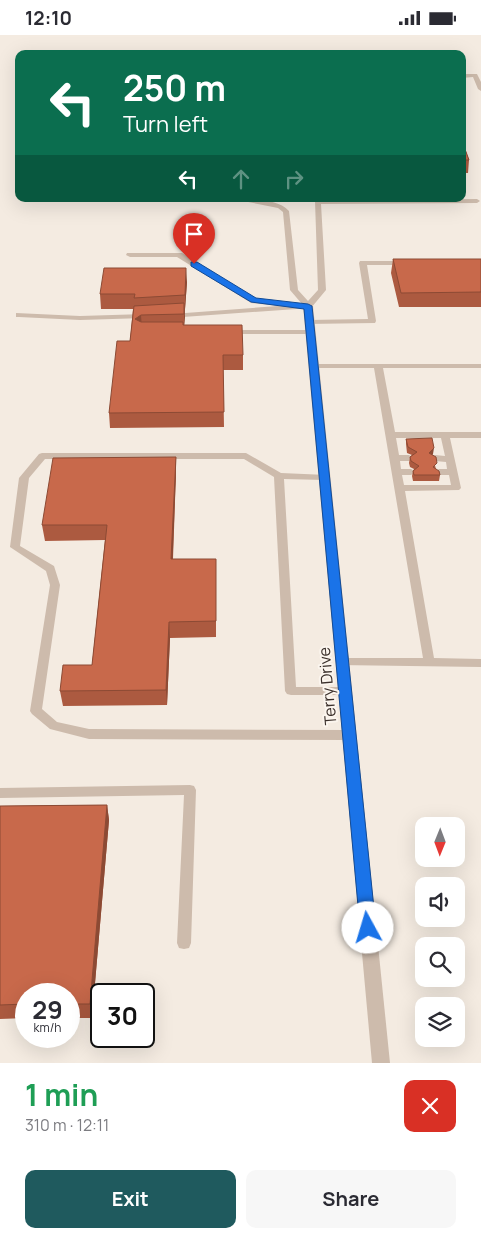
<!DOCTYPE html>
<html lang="en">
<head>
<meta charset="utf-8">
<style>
  :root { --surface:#fff; --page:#f7f7f7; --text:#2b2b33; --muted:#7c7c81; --accent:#1f5a5e }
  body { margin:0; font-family:Manrope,sans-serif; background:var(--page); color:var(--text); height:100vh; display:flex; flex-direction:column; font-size:19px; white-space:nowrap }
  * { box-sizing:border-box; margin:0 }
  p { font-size:16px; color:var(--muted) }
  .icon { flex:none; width:28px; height:28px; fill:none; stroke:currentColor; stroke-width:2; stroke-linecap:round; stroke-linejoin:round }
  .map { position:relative; height:1028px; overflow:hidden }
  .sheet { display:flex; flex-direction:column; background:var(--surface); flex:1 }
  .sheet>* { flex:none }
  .hud { position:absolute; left:15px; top:15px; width:451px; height:152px; border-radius:10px; box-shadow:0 5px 20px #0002; background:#0b6e4f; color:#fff; overflow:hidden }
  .needle { width:32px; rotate:181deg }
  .fabs { position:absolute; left:415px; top:782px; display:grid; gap:10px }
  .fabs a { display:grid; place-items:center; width:50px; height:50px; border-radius:10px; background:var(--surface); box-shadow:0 5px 20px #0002; font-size:25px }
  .speed { position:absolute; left:15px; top:948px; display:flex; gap:10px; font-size:25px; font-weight:700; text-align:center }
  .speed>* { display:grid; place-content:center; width:65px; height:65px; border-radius:50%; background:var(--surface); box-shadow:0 5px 20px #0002; line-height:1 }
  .speed small { font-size:12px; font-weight:400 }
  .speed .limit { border:2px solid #111; border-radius:8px; background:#fff; color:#111 }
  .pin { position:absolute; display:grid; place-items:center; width:42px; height:42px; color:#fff; margin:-51px -21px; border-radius:50% 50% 50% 0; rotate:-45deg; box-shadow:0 0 5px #0007 }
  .pin .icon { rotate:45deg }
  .me { position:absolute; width:55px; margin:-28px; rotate:354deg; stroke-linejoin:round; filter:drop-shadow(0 0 4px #0008) }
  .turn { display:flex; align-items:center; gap:18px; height:105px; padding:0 25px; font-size:22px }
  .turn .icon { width:65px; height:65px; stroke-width:2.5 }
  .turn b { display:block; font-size:35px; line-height:42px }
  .lanes { display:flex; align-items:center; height:48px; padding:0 25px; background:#0003; justify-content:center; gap:25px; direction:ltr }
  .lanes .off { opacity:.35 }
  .round { display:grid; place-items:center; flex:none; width:52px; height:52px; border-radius:10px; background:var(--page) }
  .overview { display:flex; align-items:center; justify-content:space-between; height:85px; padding:0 25px }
  h1 { font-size:30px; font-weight:700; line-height:38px; color:#1e9e55 }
  .button { display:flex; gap:10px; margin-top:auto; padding:10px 25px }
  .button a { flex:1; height:58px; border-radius:10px; background:var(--accent); color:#fff; font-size:20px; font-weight:700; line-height:58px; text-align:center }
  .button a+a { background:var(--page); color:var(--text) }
  .status { display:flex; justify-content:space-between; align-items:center; height:35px; padding:0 25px; background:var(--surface); direction:ltr }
  .status svg { height:14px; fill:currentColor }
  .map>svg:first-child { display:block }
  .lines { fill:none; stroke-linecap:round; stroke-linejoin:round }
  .service { fill:#cdbbac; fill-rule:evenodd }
  .minor { fill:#cdbbac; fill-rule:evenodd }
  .wall { fill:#ac5a40 }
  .shaded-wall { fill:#8c4a34 }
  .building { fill:#c8694b; stroke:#8c4a34 }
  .route { fill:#1a73e8; stroke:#114b97 }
  .labels { text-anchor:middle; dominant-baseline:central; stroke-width:4; stroke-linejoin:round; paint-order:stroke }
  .street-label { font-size:16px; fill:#3b302b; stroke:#fbf5ee }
</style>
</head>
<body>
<div class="status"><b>12:10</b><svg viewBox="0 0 49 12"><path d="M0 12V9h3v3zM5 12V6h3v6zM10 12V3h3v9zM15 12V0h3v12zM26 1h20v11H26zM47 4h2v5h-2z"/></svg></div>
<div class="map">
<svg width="481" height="1028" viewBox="0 0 481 1028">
  <rect width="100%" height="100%" fill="#f4ebe1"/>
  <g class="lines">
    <path class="service" d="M462,39h15l4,8v9l-3,-2 -5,-12 -11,1z
      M240,164c15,0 38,0 49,12l9,79 10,11 10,-11 -3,-89 162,-2 3,2 -3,2 -156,1 5,86 -15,18 -142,10v-4h3l106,-8 -27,-3 -74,-46h-47l-4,-2 1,-2h55l74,46 26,3h3v3l17,-1 -12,-14 -7,-78 -5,-4 -35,-7z
      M360,226h46l4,2 -4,2h-39l9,56 -1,2 -69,1v-4h3l59,-1 -9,-56z
      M16,278l64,3 65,-2 4,2 -4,2 -65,2 -61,-3h-3z
      M226,295h84l4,2 -4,2h-84z
      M310,329h171v4h-98l12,64h86v6h-31l11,50 -2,2 -54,1 29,167 47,1v8l-143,-2 -2,-3 2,-3 4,-1h81l-49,-290h-61l-4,-2zM396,403h45l4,18 -10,-1 -5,3 5,3 11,1 1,7h-8l-5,3 5,3h10l2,10h-47l-2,-10h9l5,-3 -5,-3h-10l-1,-8h9l5,-3 -5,-3h-10z
      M42,418h204l35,20 46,2 2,2 -5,3 -40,-1 12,208h49l4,1 2,3 -2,3 -4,1h-54l-4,-1 -2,-3 -11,-214 -30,-18h-199l-16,19 -9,68 34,20 6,19 -18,124 15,13 32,7 260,1 4,2 2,3 -2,3 -4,2 -260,-1 -39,-10 -18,-15 -2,-3 20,-126 -4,-14 -36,-24 9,-69 20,-24z
      M190,750l4,1 2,4 -5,153 -2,5 -5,1 -5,-1 -2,-5 7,-148 -184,3v-10z"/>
    <path class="minor" d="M308,268l5,3 77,757h-18l-69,-757z"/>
  </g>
  <path class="wall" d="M462,106l7,19 -1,13h-6z
    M393,224h88v48h-82l-8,-34z
    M187,247l-2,27 -1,16 59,30v15h-20l1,57 -114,1 -1,-15 21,-72 3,-32h-32l-1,-15z
    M406,404l27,15 -1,1 4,14 4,6 -1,6h-26l-1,-5 1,-5 1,-2 -4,-2 -1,-4 1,-6 2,-2 -5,-2 -1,-9z
    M176,422v15l-3,87 43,15v63l-46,1 -3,67 -104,1 -3,-15 32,-26 13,-125 -60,1 -3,-16z
    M107,770l2,15 -17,198h-23v-24h-43v24l-26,1v-213z"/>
  <path class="shaded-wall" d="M186,233l1,14 -2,27v-14z
    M184,268l1,14 -1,12z
    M141,280l1,14 -7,-10z
    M434,413l-1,6 -5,5 1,-6z
    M176,422v15l-4,103 -1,-16z
    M169,587l1,16 -3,67 -1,-15z
    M107,770l2,15 -17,198 -2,-14z"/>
  <path class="building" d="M462,106l7,19h-7z
    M393,224h88v33l-80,1z
    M104,233h82l-1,27 -51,3 1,-4h-35z
    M184,268v11l-43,1 -6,4 6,3h42v3h59l1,30h-20l1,57 -115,1 8,-72h13l4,-35z
    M432,403l2,10 -5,5 7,4 1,6 -4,4 6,4 1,4h-26l-1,-4 6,-5 -8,-5 -1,-4 7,-5 -9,-5 -2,-8z
    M176,422l-5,102h45v62l-47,1 -3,68 -106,1 3,-26h29l15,-140h-65l11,-67z
    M107,770l-17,199h-21v-10h-43v10l-26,1v-199z"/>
  <path class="route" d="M191,227h6l59,36 52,6 4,2 64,622 -3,5 -5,2 -5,-2 -3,-5 -56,-619 -53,-7 -60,-36z"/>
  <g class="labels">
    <g class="street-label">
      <text transform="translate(327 651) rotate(-95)">Terry Drive</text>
    </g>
  </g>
</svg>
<div class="fabs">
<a><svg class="needle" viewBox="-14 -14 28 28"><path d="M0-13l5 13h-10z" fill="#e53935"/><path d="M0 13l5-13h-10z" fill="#7c7c81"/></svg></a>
<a><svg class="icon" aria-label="sound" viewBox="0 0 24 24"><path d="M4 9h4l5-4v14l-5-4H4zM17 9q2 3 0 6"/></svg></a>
<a><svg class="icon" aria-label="search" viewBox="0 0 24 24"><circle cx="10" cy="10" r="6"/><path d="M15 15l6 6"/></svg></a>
<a><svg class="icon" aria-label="layers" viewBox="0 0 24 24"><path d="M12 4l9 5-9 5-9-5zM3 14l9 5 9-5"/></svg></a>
</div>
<div class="speed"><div>29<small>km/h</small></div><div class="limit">30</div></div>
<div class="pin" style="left:194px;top:229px;background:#d93025"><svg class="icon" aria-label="arrive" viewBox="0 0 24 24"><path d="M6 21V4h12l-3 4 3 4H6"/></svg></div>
<svg class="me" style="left:368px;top:893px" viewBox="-20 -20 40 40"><circle r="19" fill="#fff"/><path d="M0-13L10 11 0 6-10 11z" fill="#1a73e8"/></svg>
<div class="hud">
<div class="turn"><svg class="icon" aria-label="left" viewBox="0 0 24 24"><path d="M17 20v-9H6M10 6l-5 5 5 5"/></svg><div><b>250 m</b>Turn left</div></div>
<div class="lanes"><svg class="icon" aria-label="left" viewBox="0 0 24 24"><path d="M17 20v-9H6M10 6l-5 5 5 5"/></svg><svg class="icon off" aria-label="ahead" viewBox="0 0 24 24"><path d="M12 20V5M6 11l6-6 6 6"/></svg><svg class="icon off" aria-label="right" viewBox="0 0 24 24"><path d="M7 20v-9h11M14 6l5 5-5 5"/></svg></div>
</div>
</div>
<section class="sheet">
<div class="overview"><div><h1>1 min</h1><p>310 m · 12:11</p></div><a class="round" style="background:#d93025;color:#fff"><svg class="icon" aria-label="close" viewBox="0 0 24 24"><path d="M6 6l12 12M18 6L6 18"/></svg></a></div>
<div class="button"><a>Exit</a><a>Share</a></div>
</section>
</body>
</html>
